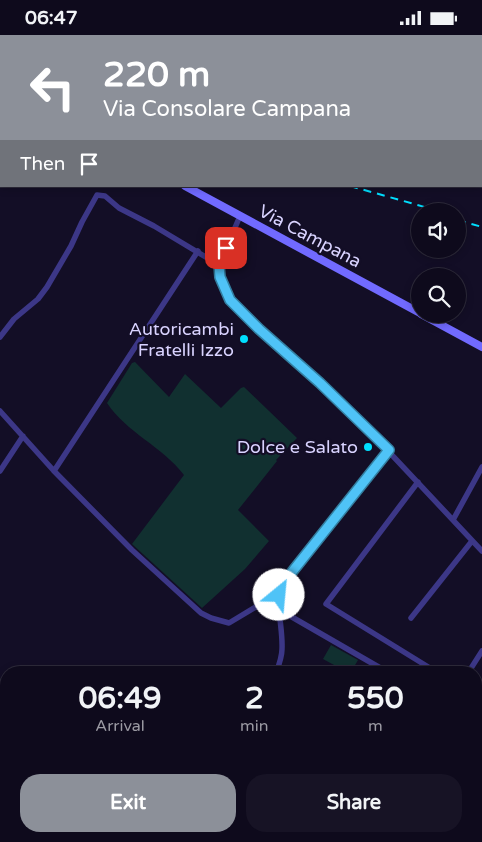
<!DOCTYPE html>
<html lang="en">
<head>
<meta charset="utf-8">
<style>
  :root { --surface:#0e0a1c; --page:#171325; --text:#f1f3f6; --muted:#9b9aa3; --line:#2e2b3b; --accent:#8c9099 }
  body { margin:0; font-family:"Varela Round",sans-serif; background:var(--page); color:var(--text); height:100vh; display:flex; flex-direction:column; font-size:19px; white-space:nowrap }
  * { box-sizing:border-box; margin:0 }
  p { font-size:16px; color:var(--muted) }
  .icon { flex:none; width:28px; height:28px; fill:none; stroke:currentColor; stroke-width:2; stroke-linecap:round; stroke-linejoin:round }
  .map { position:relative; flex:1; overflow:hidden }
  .sheet { position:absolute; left:0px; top:631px; width:482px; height:176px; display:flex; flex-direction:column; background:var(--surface); border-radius:20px 20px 0 0; box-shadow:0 2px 8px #0003,0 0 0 1px var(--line) }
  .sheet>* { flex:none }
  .hud { position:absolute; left:0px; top:0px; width:482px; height:152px; box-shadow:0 2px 8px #0003,0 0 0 1px var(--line); background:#8c9099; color:#fff; overflow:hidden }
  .buttons { position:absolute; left:411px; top:168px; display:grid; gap:10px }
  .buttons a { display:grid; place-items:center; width:55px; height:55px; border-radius:50%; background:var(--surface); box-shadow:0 2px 8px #0003,0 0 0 1px var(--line); font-size:25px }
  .pin { position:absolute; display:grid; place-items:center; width:42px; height:42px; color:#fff; margin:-21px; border-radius:10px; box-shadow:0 2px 8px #0006 }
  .me { position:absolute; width:55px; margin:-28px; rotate:28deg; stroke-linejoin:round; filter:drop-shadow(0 0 4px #0008) }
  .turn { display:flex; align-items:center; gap:18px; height:105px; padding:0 20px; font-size:22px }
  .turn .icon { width:65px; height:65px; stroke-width:2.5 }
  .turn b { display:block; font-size:35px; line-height:42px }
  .then { display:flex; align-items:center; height:48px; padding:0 20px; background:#0003; gap:10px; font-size:19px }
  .eta { display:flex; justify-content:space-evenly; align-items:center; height:85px; text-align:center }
  .eta b { font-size:30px; font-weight:700; line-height:35px }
  .cta { display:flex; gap:10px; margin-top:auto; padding:10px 20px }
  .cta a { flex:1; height:58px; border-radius:20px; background:var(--accent); color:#fff; font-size:20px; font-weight:700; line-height:58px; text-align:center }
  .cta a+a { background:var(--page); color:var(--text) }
  .status { display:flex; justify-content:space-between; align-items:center; height:35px; padding:0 25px; background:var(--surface); direction:ltr }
  .status svg { height:14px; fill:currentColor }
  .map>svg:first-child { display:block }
  .green { fill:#113030 }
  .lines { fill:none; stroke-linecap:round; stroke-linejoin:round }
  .street { stroke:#3c3787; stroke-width:5.5 }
  .secondary { stroke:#716aff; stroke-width:8 }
  .rail { stroke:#00defe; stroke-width:2; stroke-dasharray:8 6; stroke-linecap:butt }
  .route-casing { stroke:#337fa1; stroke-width:12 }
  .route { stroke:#4fc3f7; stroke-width:9 }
  .poi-dot { fill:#00defe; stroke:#130e26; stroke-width:2 }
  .labels { text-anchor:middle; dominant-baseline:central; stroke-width:4.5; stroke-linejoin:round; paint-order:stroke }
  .street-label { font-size:18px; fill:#d9d3ff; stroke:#130e26 }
  .poi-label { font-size:18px; fill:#d9d3ff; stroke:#130e26; text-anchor:end }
</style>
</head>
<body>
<div class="status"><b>06:47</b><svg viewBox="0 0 49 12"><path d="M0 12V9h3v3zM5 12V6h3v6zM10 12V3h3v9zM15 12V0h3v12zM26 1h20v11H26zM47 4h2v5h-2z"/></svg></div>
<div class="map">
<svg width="482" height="807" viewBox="0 0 482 807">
  <rect width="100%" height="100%" fill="#130e26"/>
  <path class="green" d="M135,327l34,35 16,-23 36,34 20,-20 3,-1 53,51 -21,22 1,1 -39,49 31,31 -24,28 -43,39 -70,-64 52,-69c-22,-29 -57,-42 -77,-72l25,-40z
    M331,610l27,15 -7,12h-4l-24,-13z"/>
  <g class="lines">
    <path class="street" d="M137,1l2,-1
      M283,1l1,-1
      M481,2h1
      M240,181l-21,49 1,11 10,24 29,29 61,54 40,38 122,130
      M0,302l14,-18 24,-20 9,-12 24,-41 11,-24 15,-27 8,1 14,12 35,18 65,39
      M0,376l54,60 78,79 69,63 10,5 18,5 40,-24 10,-4
      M0,436l23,-35
      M54,436l144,-220
      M418,447l-92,122 112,69
      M453,485l29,-53
      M278,574l111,64
      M411,583l61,-77
      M276,638c3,-8 6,-16 6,-24 1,-23 -7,-41 0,-65l107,-134
      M468,638l14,-22
      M0,664l6,6
      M476,686l6,3
      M476,785l6,-7
      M0,788l6,5
      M17,801l7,6
      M157,801l7,6
      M458,807l5,-6"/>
    <path class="secondary" d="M0,54h1
      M185,151l235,127
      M421,279l61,33"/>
    <path class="rail" d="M350,151l89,25
      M458,185l24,7"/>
  </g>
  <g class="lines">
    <defs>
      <path id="route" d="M226,213l-7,17 1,12 10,23 29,29 61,54 69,67 -97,122 -10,12 -3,11"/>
    </defs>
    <use href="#route" class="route-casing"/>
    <use href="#route" class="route"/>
  </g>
  <g class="poi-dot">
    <circle cx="244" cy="304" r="5"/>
    <circle cx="368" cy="412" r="5"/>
  </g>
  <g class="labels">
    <g class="street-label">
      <text transform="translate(310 201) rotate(28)">Via Campana</text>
    </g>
    <g class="poi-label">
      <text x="234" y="294">Autoricambi<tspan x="234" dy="21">Fratelli Izzo</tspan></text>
      <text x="358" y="412">Dolce e Salato</text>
    </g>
  </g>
</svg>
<div class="buttons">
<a><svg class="icon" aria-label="sound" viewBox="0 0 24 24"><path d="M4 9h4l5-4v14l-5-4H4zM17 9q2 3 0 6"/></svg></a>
<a><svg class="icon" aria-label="search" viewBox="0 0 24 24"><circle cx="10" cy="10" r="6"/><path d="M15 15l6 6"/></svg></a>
</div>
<div class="pin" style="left:226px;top:213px;background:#d93025"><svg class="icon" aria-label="arrive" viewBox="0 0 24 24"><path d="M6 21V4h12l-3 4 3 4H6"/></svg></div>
<svg class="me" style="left:279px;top:560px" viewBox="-20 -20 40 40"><circle r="19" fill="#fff"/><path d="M0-13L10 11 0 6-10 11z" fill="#4fc3f7"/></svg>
<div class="hud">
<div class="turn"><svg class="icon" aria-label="left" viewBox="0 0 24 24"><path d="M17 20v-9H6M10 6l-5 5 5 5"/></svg><div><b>220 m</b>Via Consolare Campana</div></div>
<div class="then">Then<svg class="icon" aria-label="arrive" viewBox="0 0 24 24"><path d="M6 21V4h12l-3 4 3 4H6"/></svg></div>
</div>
<section class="sheet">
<div class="eta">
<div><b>06:49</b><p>Arrival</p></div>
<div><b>2</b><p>min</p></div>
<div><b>550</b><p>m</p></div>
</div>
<div class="cta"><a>Exit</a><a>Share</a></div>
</section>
</div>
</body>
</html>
